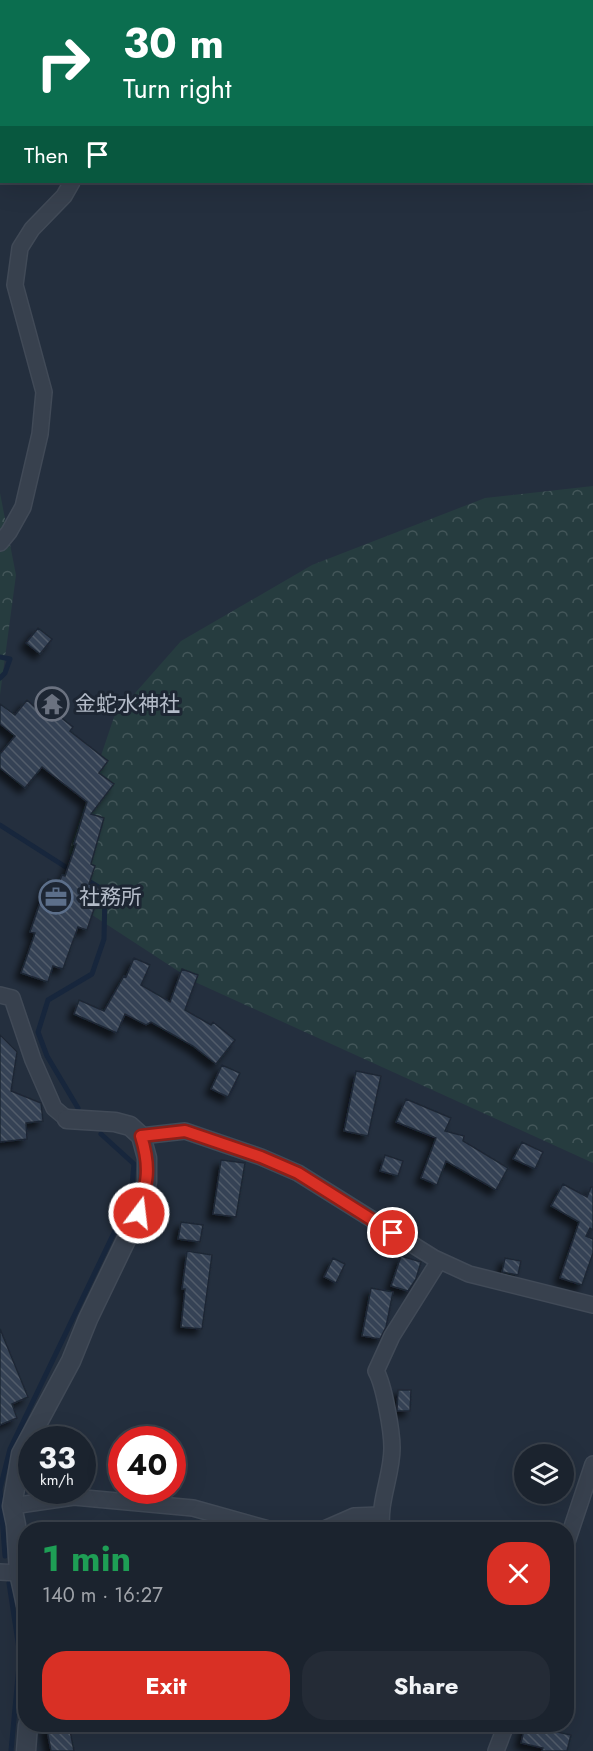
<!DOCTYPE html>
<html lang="en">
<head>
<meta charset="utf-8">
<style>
  :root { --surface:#1b232e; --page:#242b36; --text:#f1f3f6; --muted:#a0a4aa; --line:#39404a; --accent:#d93025 }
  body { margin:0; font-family:Jost,"Noto Sans JP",sans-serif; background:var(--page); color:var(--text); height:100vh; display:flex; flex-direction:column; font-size:22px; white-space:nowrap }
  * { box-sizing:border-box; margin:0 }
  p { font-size:20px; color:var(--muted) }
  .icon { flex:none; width:33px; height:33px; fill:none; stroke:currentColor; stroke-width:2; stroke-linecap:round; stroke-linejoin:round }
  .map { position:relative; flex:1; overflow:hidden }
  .panel { position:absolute; left:18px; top:1522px; width:556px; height:210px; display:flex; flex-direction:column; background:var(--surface); border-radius:24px; box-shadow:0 6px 24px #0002,0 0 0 2px var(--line) }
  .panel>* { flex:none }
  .hud { position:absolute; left:0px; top:0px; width:594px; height:183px; box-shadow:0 6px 24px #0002,0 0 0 2px var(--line); background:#0b6e4f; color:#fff; overflow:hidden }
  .tools { position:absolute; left:514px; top:1444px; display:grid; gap:12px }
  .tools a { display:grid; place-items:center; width:60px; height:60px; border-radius:50%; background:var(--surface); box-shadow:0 6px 24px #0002,0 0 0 2px var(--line); font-size:30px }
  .speed { position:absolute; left:18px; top:1426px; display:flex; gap:12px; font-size:30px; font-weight:700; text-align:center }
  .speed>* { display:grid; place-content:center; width:78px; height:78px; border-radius:50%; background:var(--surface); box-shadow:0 6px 24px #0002,0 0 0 2px var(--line); line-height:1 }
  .speed small { font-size:15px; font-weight:400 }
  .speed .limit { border:9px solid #d22; background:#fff; color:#111 }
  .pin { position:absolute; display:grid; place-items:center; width:51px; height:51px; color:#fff; margin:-26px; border:3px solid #fff; border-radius:50%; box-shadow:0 2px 6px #0007 }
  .me { position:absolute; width:66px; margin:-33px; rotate:15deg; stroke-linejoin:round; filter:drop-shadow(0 0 4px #0008) }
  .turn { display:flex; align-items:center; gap:21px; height:126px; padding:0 24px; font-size:27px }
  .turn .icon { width:78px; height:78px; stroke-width:2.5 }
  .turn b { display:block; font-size:42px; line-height:51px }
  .then { display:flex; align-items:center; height:57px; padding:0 24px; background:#0003; gap:12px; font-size:22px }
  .round { display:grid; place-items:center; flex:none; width:63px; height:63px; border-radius:24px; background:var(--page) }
  .summary { display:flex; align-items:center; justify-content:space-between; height:102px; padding:0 24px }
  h1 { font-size:36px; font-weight:700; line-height:45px; color:#1e9e55 }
  .cta { display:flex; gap:12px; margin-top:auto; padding:12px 24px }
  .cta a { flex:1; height:69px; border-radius:24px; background:var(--accent); color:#fff; font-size:24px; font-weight:700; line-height:69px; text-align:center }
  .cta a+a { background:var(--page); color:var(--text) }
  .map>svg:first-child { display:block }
  .forest { fill:url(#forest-crowns) }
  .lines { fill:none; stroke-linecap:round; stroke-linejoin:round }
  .stream { stroke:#17263c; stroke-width:5 }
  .building { fill:url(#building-back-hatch); stroke:#1f2835; stroke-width:1.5; filter:url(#shadow) }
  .minor-casing { stroke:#414a57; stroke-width:18 }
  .tertiary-casing { stroke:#414a57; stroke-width:21 }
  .minor { stroke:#38414e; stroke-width:15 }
  .tertiary { stroke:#38414e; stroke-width:18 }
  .route-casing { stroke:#8d1f18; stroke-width:15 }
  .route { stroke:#d93025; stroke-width:10 }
  .labels { text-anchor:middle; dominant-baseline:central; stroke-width:6; stroke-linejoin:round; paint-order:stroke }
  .poi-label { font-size:21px; fill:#b4bcc9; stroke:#1d2633; text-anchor:start }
</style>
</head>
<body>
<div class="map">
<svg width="593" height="1751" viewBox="0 0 593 1751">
  <defs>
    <pattern id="forest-crowns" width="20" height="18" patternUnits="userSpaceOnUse" patternTransform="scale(1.5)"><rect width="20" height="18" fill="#263c3f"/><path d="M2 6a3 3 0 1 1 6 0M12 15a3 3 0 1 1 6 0" fill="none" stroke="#435659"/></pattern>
    <pattern id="building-back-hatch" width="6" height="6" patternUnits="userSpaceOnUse" patternTransform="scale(1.5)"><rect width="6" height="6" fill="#364354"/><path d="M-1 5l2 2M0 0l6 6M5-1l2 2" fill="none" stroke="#515c6b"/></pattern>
    <filter id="shadow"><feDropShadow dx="-5.5" dy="5.5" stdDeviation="3" flood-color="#0009"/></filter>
  </defs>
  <rect width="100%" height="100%" fill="#242f3e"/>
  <path class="forest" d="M210,0h282l-272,2z
    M593,486v677l-398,-181 -115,-75 -11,-56 45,-134 67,-76 131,-76 173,-67z
    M0,493l16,82 -16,120z"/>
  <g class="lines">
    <path class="stream" d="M0,657l10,2 -5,14 -5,5
      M0,825l72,46
      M78,1108l-31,-52 -9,-24 10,-32 44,-26 12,-35 1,-48 -20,-12
      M0,1489l10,-40 115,-239 7,-24 2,-22 -33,-30
      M0,1490l5,66
      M9,1583l11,72 -9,96"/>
  </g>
  <path class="building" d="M38,628l14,11 -12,15 -14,-11z
    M27,700l9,8 5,-6 32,25 -3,4 38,30 -9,12 15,11 -23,30 13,4 -13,46 4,2 -6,18 12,4 -14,42 -9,-3 -15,42 -10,-3 -5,16 -27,-9 14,-40 -5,-1 18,-53 11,4 3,-8 3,1 11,-32h-2l13,-42 -45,-35 -17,21 -25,-20v-14l15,-18 -15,-12v-20l15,11z
    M134,958l16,7 -9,20 29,17 12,-33 16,6 -13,35 26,15 2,-3 22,18 -19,24 -23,-18 -42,-24 -5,3 -21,-11 -8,19 -43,-19 5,-14 25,11 20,-35 2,1z
    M0,1035l17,17 -6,39 30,12 2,18 -17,2 1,16 -27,3z
    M222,1065l18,8 -12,24 -17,-8z
    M356,1071l25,5 -13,60 -24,-5z
    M406,1099l45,19 -6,13 19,5 -1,5 45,27 -12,22 -50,-29 -9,24 -16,-7 15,-40 -40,-16z
    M522,1142l21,10 -8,17 -22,-10z
    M385,1155l18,6 -5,15 -18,-5z
    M221,1160l24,3 -9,54 -23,-3z
    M563,1184l24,13 4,-10h2v43l-3,-2 -4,8 7,3v14l-11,32 -22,-7 19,-56 -28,-16z
    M181,1222l22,3 -3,17 -22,-3z
    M187,1251l25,4 -10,74 -21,-2 4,-38h-3z
    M401,1256l20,6 -5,17 -8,12 -17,-5z
    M333,1258l12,6 -9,19 -12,-6z
    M505,1258l16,3 -3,14 -16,-3z
    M371,1288l22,4 -7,35 -6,12 -18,-3z
    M0,1329l28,68 -16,7 5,14 -17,7z
    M398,1390h13l-1,21h-13z
    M46,1725h23l5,26h-23z
    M525,1725l46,10 -4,16h-25l1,-3 -22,-5z"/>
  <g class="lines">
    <defs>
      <path id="minor" d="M0,15l2,3
        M0,543l9,-11 14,-25 17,-73 4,-42 -29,-107 5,-37 12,-19 32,-33 8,-14
        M0,995l12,3 21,62 21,48 13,11
        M141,1136l44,-5 76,26 37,16 136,85 35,16 124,31
        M12,1506l62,-9 119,11 79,22
        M322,1530l32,-14 26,-1
        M382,1530c-4,-28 10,-54 10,-82 0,-17 -8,-63 -16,-77l16,-35 47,-75
        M567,1542l26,-78
        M0,1572l19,1
        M496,1751l10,-26"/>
      <path id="tertiary" d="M26,1605l-7,-32 -3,-48 -4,-19 9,-52 50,-93 17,-42 51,-106 8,-31v-24l-6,-22 -11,-10 -15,-4 -48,-3
        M26,1751l2,-26"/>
    </defs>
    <use href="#minor" class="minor-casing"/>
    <use href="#tertiary" class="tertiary-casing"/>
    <use href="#minor" class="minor"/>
    <use href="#tertiary" class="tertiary"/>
  </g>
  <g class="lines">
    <defs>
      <path id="route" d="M139,1213c8,-31 12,-45 2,-77l44,-5 76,26 37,16 95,60"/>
    </defs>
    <use href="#route" class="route-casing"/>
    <use href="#route" class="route"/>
  </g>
  <defs>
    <symbol id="temple-ring" viewBox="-11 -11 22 22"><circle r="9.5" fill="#1d2633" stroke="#6b7280" stroke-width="1.5"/><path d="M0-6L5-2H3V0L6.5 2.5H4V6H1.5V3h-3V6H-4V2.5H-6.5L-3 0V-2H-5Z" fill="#6b7280"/></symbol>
    <symbol id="office-ring" viewBox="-11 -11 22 22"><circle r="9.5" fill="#1d2633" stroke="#5c6f8a" stroke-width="1.5"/><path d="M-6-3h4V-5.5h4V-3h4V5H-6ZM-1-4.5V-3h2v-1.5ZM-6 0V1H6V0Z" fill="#5c6f8a"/></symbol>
  </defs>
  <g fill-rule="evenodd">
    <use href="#temple-ring" x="33" y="685" width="38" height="38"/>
    <use href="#office-ring" x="37" y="878" width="38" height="38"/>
  </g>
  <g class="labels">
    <g class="poi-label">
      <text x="75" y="704">金蛇水神社</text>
      <text x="79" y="897">社務所</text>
    </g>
  </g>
</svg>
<div class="tools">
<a><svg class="icon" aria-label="layers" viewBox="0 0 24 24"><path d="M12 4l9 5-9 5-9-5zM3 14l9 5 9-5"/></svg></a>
</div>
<div class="speed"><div>33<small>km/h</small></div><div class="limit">40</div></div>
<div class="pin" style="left:393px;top:1233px;background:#d93025"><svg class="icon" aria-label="arrive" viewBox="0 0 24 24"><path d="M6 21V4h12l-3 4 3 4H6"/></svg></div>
<svg class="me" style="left:139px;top:1213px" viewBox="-20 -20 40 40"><circle r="17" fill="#d93025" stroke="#fff" stroke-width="3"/><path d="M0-11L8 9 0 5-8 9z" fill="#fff"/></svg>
<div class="hud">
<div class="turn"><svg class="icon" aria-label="right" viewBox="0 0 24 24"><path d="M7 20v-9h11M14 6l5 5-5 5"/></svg><div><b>30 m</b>Turn right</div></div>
<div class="then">Then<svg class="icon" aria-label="arrive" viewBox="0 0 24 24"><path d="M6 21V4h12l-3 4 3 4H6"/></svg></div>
</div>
<section class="panel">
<div class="summary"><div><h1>1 min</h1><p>140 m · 16:27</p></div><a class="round" style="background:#d93025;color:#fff"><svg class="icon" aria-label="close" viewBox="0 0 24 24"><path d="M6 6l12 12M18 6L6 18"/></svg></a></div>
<div class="cta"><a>Exit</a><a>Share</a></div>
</section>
</div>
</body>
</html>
